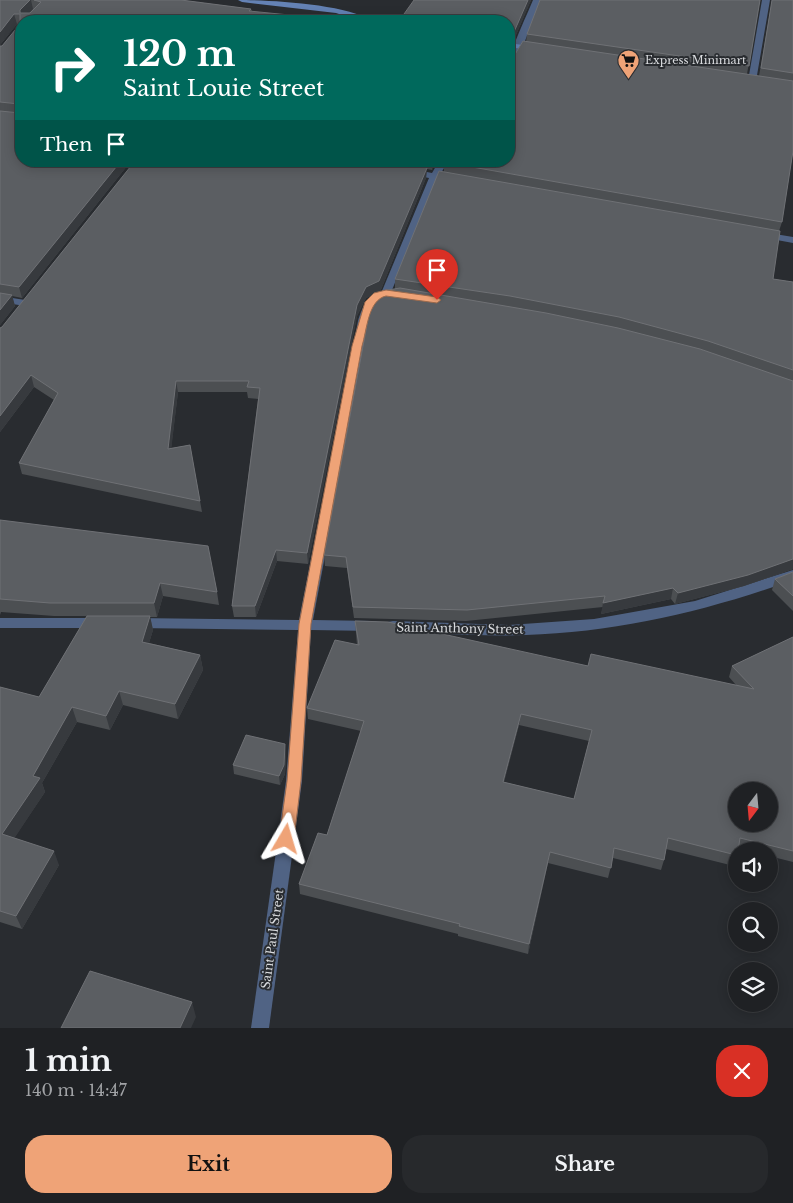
<!DOCTYPE html>
<html lang="en">
<head>
<meta charset="utf-8">
<style>
  :root { --surface:#1f2124; --page:#27292c; --text:#f1f3f6; --muted:#a1a3a6; --line:#3c3e41; --accent:#efa377 }
  body { margin:0; font-family:"Libre Baskerville",serif; background:var(--page); color:var(--text); height:100vh; display:flex; flex-direction:column; font-size:19px; white-space:nowrap }
  * { box-sizing:border-box; margin:0 }
  p { font-size:16px; color:var(--muted) }
  .icon { flex:none; width:28px; height:28px; fill:none; stroke:currentColor; stroke-width:2; stroke-linecap:round; stroke-linejoin:round }
  .map { position:relative; height:1028px; overflow:hidden }
  .drawer { display:flex; flex-direction:column; background:var(--surface); flex:1 }
  .drawer>* { flex:none }
  .hud { position:absolute; left:15px; top:15px; width:500px; height:152px; border-radius:20px; box-shadow:0 2px 12px #0003,0 0 0 1px var(--line); background:#00695c; color:#fff; overflow:hidden }
  .needle { width:32px; rotate:196deg }
  .buttons { position:absolute; left:728px; top:782px; display:grid; gap:10px }
  .buttons a { display:grid; place-items:center; width:50px; height:50px; border-radius:50%; background:var(--surface); box-shadow:0 2px 12px #0003,0 0 0 1px var(--line); font-size:25px }
  .pin { position:absolute; display:grid; place-items:center; width:42px; height:42px; color:#fff; margin:-51px -21px; border-radius:50% 50% 50% 0; rotate:-45deg; box-shadow:0 0 5px #0007 }
  .pin .icon { rotate:45deg }
  .me { position:absolute; width:55px; margin:-28px; rotate:7deg; stroke-linejoin:round; filter:drop-shadow(0 0 4px #0008) }
  .turn { display:flex; align-items:center; gap:18px; height:105px; padding:0 25px; font-size:22px }
  .turn .icon { width:65px; height:65px; stroke-width:2.5 }
  .turn b { display:block; font-size:35px; line-height:42px }
  .then { display:flex; align-items:center; height:48px; padding:0 25px; background:#0003; gap:10px; font-size:19px }
  .round { display:grid; place-items:center; flex:none; width:52px; height:52px; border-radius:20px; background:var(--page) }
  .summary { display:flex; align-items:center; justify-content:space-between; height:85px; padding:0 25px }
  h1 { font-size:30px; font-weight:800; line-height:38px }
  .primary-button { display:flex; gap:10px; margin-top:auto; padding:10px 25px }
  .primary-button a { flex:1; height:58px; border-radius:20px; background:var(--accent); color:#111; font-size:20px; font-weight:800; line-height:58px; text-align:center }
  .primary-button a+a { background:var(--page); color:var(--text) }
  .map>svg:first-child { display:block }
  .lines { fill:none; stroke-linecap:round; stroke-linejoin:round }
  .service { fill:#506384; fill-rule:evenodd }
  .minor { fill:#506384; fill-rule:evenodd }
  .secondary { fill:#6482b5; fill-rule:evenodd }
  .wall { fill:#4c4f52; fill-rule:evenodd }
  .shaded-wall { fill:#373a3e }
  .building { fill:#5b5e62; stroke:#6f7175; fill-rule:evenodd }
  .route { fill:#efa377; stroke:#9b6a4d }
  .labels { text-anchor:middle; dominant-baseline:central; stroke-width:4; stroke-linejoin:round; paint-order:stroke }
  .far-poi-label { font-size:11px; fill:#d9dbde; stroke:#292c30; text-anchor:start }
  .street-label { font-size:12px; fill:#d9dbde; stroke:#292c30 }
</style>
</head>
<body>
<div class="map">
<svg width="793" height="1028" viewBox="0 0 793 1028">
  <rect width="100%" height="100%" fill="#292c30"/>
  <g class="lines">
    <path class="service" d="M294,775l5,1 3,5 -33,247h-18l35,-247 3,-5z"/>
    <path class="minor" d="M533,0h8l-18,46 -11,19h-3c0,-13 18,-50 24,-65z
      M762,0h8l-14,81 -4,2 -4,-2z
      M439,161h9l-8,14 18,5 -5,3 -16,-3 -45,110 3,3 -17,7 -9,21 -56,299 60,1 5,1 2,4 -2,4 -5,1 -62,-1 -9,151 -3,5 -5,1 -5,-1 -3,-5 12,-151 -163,-2 -5,-1 -2,-4 2,-4 5,-1 164,2 59,-299c4,-13 9,-26 24,-30l47,-113 -20,-4 -2,-2 5,-3 20,4z
      M763,232l30,5v6l-33,-6 -2,-2z
      M0,296l25,4 5,3 -5,3 -25,-4z
      M793,570v10c-86,31 -175,52 -267,55 -44,2 -89,-2 -133,-4l-5,-1 -2,-4 2,-4 5,-1 116,4 85,-6 101,-18z
      M0,618h100l5,1 2,4 -2,4 -5,1h-100z"/>
    <path class="secondary" d="M238,0c30,0 110,4 133,21h-11l-24,-8 -94,-11z
      M509,43l27,4 4,2 -4,2 -27,-4z"/>
  </g>
  <path class="wall" d="M0,0h181l70,9 1,2 -231,150h110l-109,137 -10,-2 3,10 -15,19v-279h2l18,-22h-3l-17,21z
    M414,0h117l-18,42h-2l-2,14 1,1 4,-1 12,-14 1,-8 233,-34 -13,74 12,2 13,-76h21v151l-11,71 -3,9 -6,48 20,3v287l-49,17 -69,18 -4,-5 -70,15 2,-7 -137,14 -112,-3 -7,-50 -22,-2 -1,-11 71,-266v-10l49,-108v-9l65,-1v-140z
    M135,161h302l-5,9 -5,-1 -1,9 -46,114 -14,6 -9,18 -49,248 -31,-3 -21,56h-22l-2,-11 26,-207 -10,-1 -1,-6h-69l-7,56 19,-3 12,67 -180,-38 -3,-11 35,-63 -20,-13 -34,45v-104l2,-1z
    M0,520l217,72 2,13 -56,-9 -6,21h-7l3,13 -4,13 51,12 3,15 -25,49 -55,-14 -13,25 -33,-8 -35,61 3,9 -31,46 45,27 -37,64 -22,-7v-235l39,10 48,-81h-33l-53,-4 -1,3z
    M793,572v39l-21,-21 3,-11z
    M355,621l233,45 148,19 -7,-8 3,-11 61,-29v225l-24,-6v-5h-21l-9,-2 -3,2v9l-2,6 -68,-17 -2,11 -3,10 -48,-12 -5,20 -60,-15 -20,91 -70,-18v-2l-158,-40 -1,-10 28,-49 34,-104 -53,-12 -1,-11 50,-63zM519,725l70,16 -15,58 -70,-17z
    M286,753l-1,21 -5,11 -46,-11 -1,-9z"/>
  <path class="shaded-wall" d="M30,0h1l2,9 -11,11 -2,-10z
    M528,0h3l-18,42 1,-10z
    M14,14l3,10 -17,21v-13z
    M511,39v10l-2,9v-7z
    M121,161h10l-109,137 -3,-11z
    M432,161h5l-5,9z
    M427,168l-1,10 -46,114 -14,6 -9,18 -49,248 -1,-11 50,-248z
    M12,295l3,11 -15,19v-15z
    M31,375l3,12 -34,45v-16z
    M176,381l2,11 -8,68 -2,-11z
    M276,550l1,11 -21,56 -1,-11z
    M793,559v10l-49,17 -69,18 3,-11z
    M160,583l3,13 -6,21 -3,-14z
    M673,588l-2,11 -70,15 2,-11z
    M150,616l3,14 -8,26 -3,-14z
    M200,655l3,15 -25,49 -3,-15z
    M119,691l4,14 -13,25 -4,-14z
    M72,707l5,15 -35,61 3,9 -37,56 -6,-14 31,-58z
    M521,714l-2,11 -18,68 2,-11z
    M285,744l1,9 -1,21 -5,11 -1,-9z
    M54,851l5,14 -37,64 -6,-13z
    M550,852l-2,11 -20,91 1,-10z
    M192,1002l4,15 -5,11h-11z"/>
  <path class="building" d="M0,0h30l-10,10v3h10l11,-11 -7,-2h147l70,9 -2,2 101,10h-329v140h100l-102,126 -19,-3v-173l20,2 -1,-9 -19,-2v-56h2l18,-22v-10h-6l-14,18z
    M414,0h114l-14,32h-5v-11h-110z
    M540,0h220l-11,66 -222,-32z
    M772,0h21v73l-32,-5z
    M509,39h2l-2,12z
    M523,41l270,40v70l-11,71 -338,-60 1,-1h64v-105l1,1 4,-1z
    M135,161h253l39,7 -48,113 -13,6 -9,18 -50,248 -31,-3 -21,56h-23l28,-218 -13,-1 2,-6h-73l-8,68 22,-4 10,56 -181,-38 39,-70 -27,-18 -31,41v-88l2,-1z
    M439,171l341,60 -7,48 20,3v88l-85,-29 -89,-24 -109,-21 -115,-17z
    M400,288l146,25 72,15 82,21 93,32v178l-45,16 -70,18 -5,-5 -70,15 2,-7 -138,14 -114,-3 -7,-50 -22,-2 45,-241 6,-17 7,-6z
    M0,293l12,2 -12,15z
    M0,520l208,26 9,46 -57,-9 -6,20h-104l-50,-4z
    M793,572v24l-18,-17z
    M87,616h63l-8,26 58,13 -25,49 -56,-13 -13,25 -34,-9 -39,69 7,2 -38,56 52,17 -38,65 -16,-5v-224l39,10z
    M355,621l33,1 200,44 3,-12 163,35 -22,-23 61,-29v214l-53,-13 -2,13h-2v4l-68,-17 -4,22 -50,-12 -3,20 -61,-16 -21,92 -70,-18 1,-2 -161,-40 19,-51 9,2 37,-114 -57,-13 28,-68 24,5zM521,714l71,16 -18,69 -71,-17zM736,791h33v33h-33z
    M246,735l39,9 -1,21 -5,11 -46,-11z
    M90,971l102,31 -12,26h-119z"/>
  <path class="route" d="M386,290l51,7 4,3 -4,3 -51,-7c-18,4 -19,34 -24,50l-51,278 -10,157 -7,58 -2,5 -6,2 -5,-2 -2,-5 8,-58 12,-157 53,-278 13,-44 9,-9z"/>
  <defs>
    <symbol id="supermarket-pin" viewBox="-11 -11 22 30"><path d="M0 17L-7.5 6A9.5 9.5 0 1 1 7.5 6Z" fill="#efa377" stroke="#292c30"/><path d="M-6-5.5h2.5l.6 2H6L4.5 2H-2.5L-4.4-4H-6ZM-1.5 3.2a1.3 1.3 0 1 0 .1 0ZM3 3.2a1.3 1.3 0 1 0 .1 0Z" fill="#111"/></symbol>
  </defs>
  <g fill-rule="evenodd">
    <use href="#supermarket-pin" x="616" y="48" width="25" height="34"/>
  </g>
  <g class="labels">
    <g class="far-poi-label">
      <text x="645" y="60">Express Minimart</text>
    </g>
    <g class="street-label">
      <text transform="translate(460 628) rotate(1)">Saint Anthony Street</text>
      <text transform="translate(272 939) rotate(-82)">Saint Paul Street</text>
    </g>
  </g>
</svg>
<div class="buttons">
<a><svg class="needle" viewBox="-14 -14 28 28"><path d="M0-13l5 13h-10z" fill="#e53935"/><path d="M0 13l5-13h-10z" fill="#a1a3a6"/></svg></a>
<a><svg class="icon" aria-label="sound" viewBox="0 0 24 24"><path d="M4 9h4l5-4v14l-5-4H4zM17 9q2 3 0 6"/></svg></a>
<a><svg class="icon" aria-label="search" viewBox="0 0 24 24"><circle cx="10" cy="10" r="6"/><path d="M15 15l6 6"/></svg></a>
<a><svg class="icon" aria-label="layers" viewBox="0 0 24 24"><path d="M12 4l9 5-9 5-9-5zM3 14l9 5 9-5"/></svg></a>
</div>
<div class="pin" style="left:437px;top:300px;background:#d93025"><svg class="icon" aria-label="arrive" viewBox="0 0 24 24"><path d="M6 21V4h12l-3 4 3 4H6"/></svg></div>
<svg class="me" style="left:286px;top:839px" viewBox="-20 -20 40 40"><path d="M0-17L14 15 0 8-14 15z" fill="#efa377" stroke="#fff" stroke-width="4"/></svg>
<div class="hud">
<div class="turn"><svg class="icon" aria-label="right" viewBox="0 0 24 24"><path d="M7 20v-9h11M14 6l5 5-5 5"/></svg><div><b>120 m</b>Saint Louie Street</div></div>
<div class="then">Then<svg class="icon" aria-label="arrive" viewBox="0 0 24 24"><path d="M6 21V4h12l-3 4 3 4H6"/></svg></div>
</div>
</div>
<section class="drawer">
<div class="summary"><div><h1>1 min</h1><p>140 m · 14:47</p></div><a class="round" style="background:#d93025;color:#fff"><svg class="icon" aria-label="close" viewBox="0 0 24 24"><path d="M6 6l12 12M18 6L6 18"/></svg></a></div>
<div class="primary-button"><a>Exit</a><a>Share</a></div>
</section>
</body>
</html>
